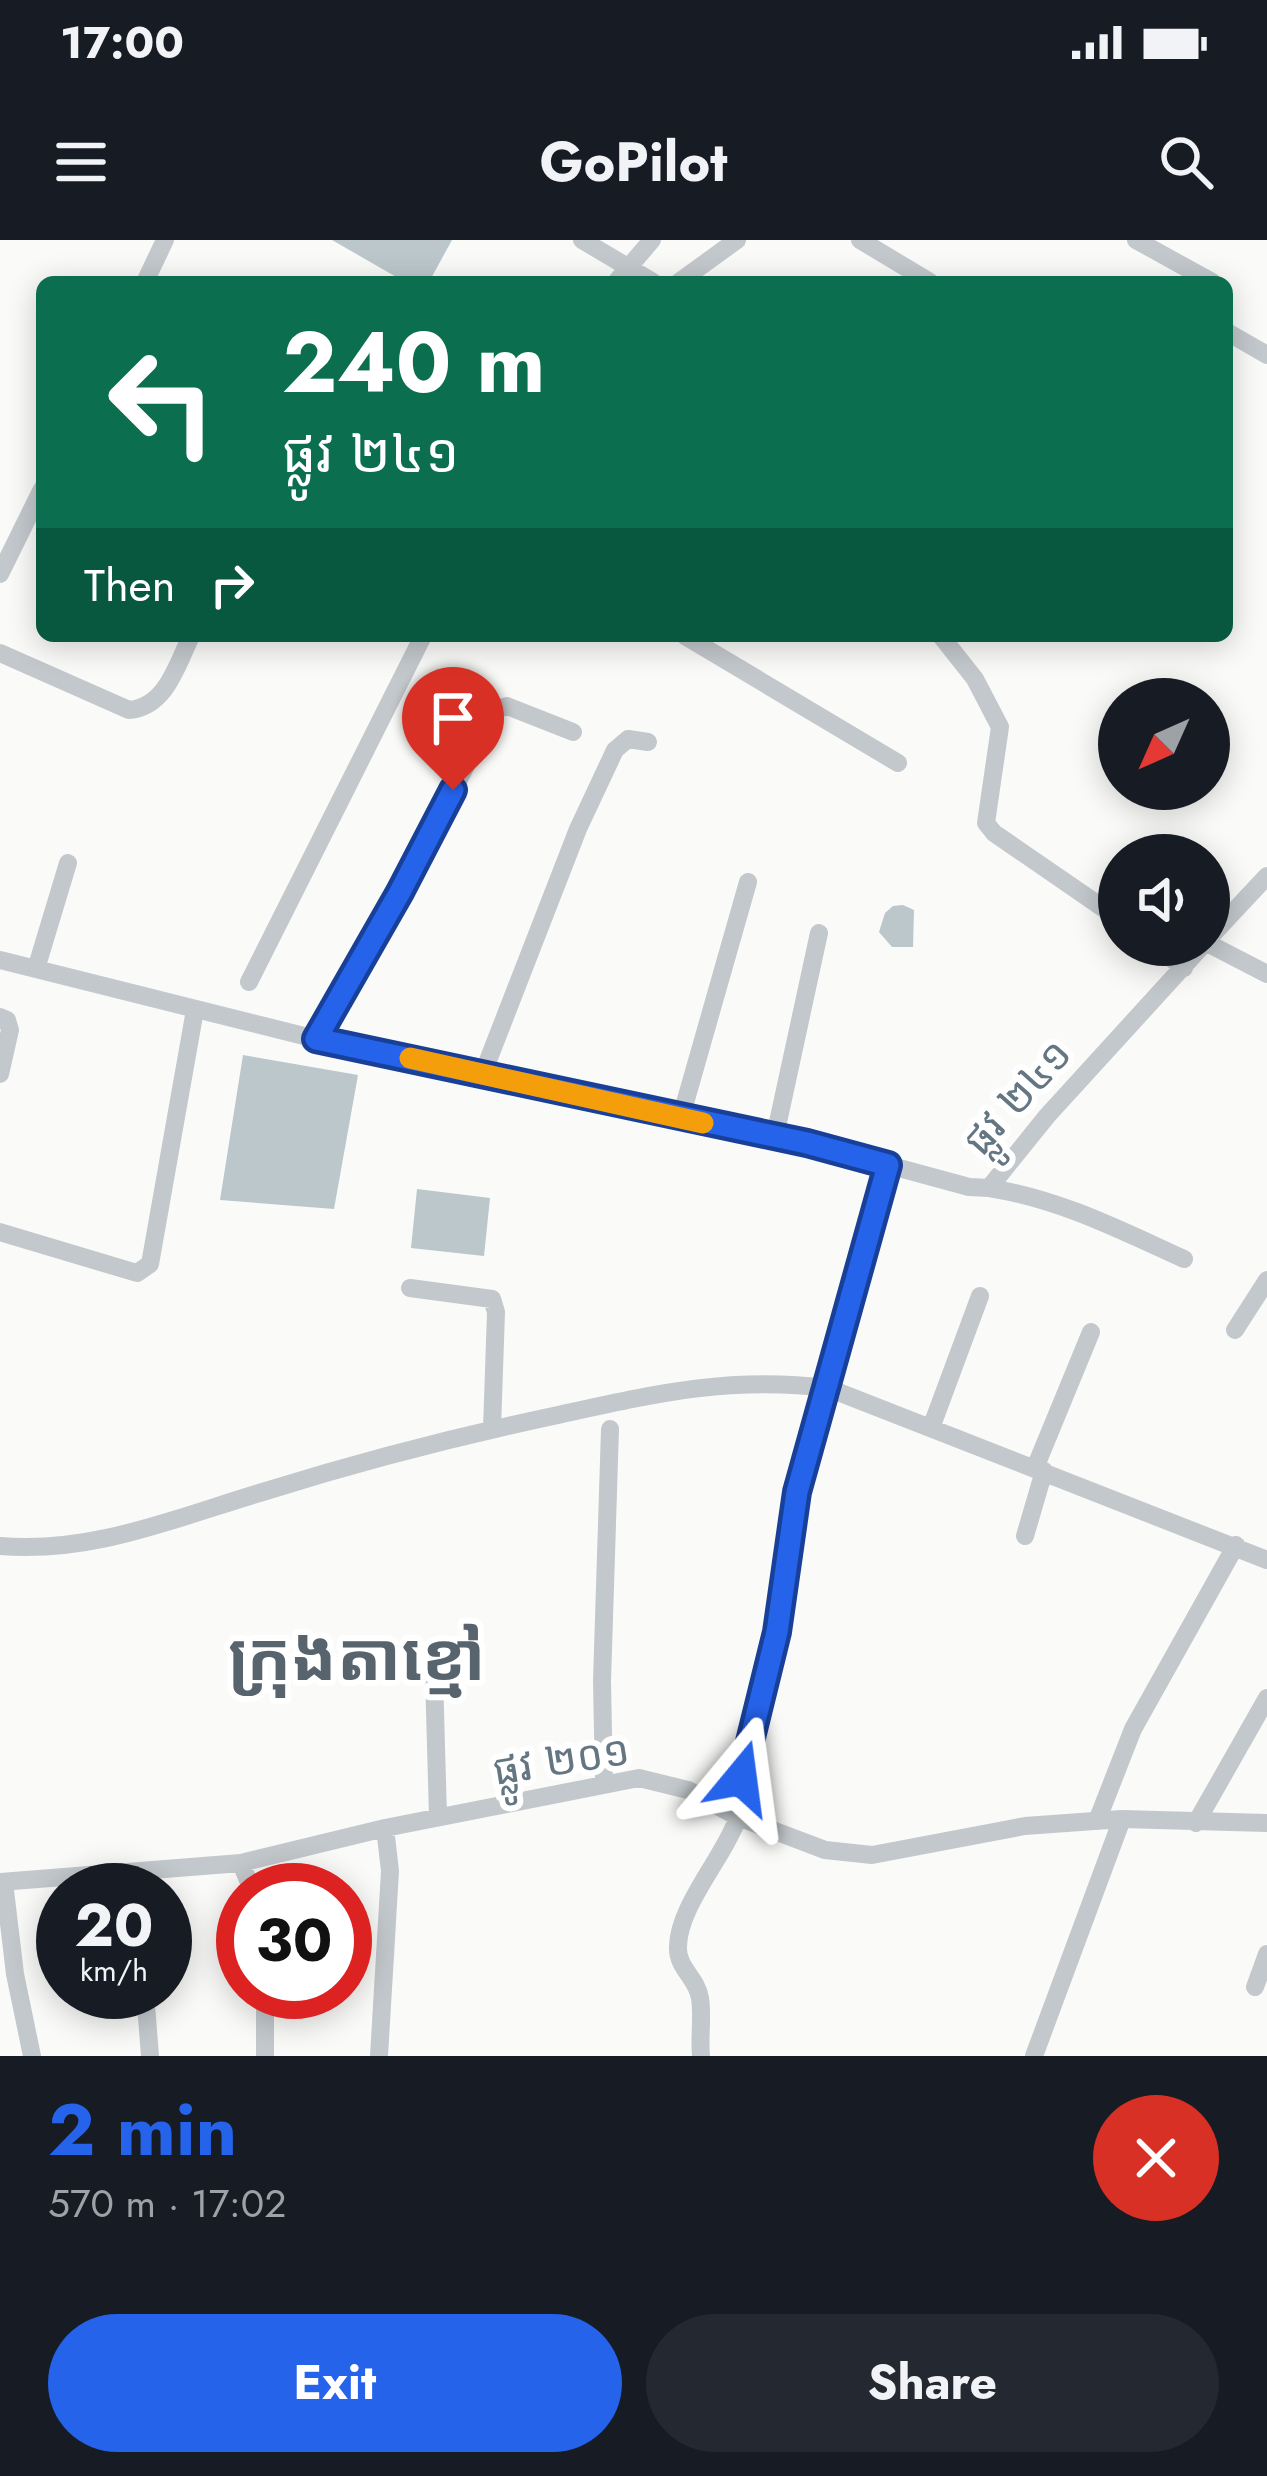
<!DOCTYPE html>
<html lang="en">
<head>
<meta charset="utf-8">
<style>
  :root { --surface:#171b24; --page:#242831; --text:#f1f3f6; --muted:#9ea1a6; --accent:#2563eb }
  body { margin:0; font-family:Jost,"Noto Sans Khmer",sans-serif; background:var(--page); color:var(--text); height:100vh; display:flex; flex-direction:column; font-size:45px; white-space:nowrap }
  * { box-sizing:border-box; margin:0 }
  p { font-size:39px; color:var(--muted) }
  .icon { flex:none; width:66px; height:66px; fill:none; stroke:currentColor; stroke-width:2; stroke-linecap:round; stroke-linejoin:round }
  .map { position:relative; height:1816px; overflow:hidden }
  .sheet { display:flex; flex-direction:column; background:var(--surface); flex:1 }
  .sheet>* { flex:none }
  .top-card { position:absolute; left:36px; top:36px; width:1197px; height:366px; border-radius:18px; box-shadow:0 6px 30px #0003; background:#0b6e4f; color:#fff; overflow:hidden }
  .needle { width:78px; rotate:225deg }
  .fabs { position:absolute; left:1098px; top:438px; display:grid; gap:24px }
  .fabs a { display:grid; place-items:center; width:132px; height:132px; border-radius:50%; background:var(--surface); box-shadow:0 6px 30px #0003; font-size:60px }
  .speed { position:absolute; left:36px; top:1623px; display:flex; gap:24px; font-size:60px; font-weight:700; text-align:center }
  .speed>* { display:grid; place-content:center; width:156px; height:156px; border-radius:50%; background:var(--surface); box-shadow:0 6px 30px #0003; line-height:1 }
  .speed small { font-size:30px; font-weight:400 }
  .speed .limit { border:18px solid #d22; background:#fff; color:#111 }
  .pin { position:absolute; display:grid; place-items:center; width:102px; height:102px; color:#fff; margin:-123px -51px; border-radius:50% 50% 50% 0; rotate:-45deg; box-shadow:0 0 12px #0007 }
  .pin .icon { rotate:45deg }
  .me { position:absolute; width:132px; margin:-66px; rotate:16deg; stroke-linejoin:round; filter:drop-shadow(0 0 9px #0008) }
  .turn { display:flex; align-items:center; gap:42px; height:252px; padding:0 48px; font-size:54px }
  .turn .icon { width:156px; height:156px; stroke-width:2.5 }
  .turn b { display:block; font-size:84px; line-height:102px }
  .then { display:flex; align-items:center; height:114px; padding:0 48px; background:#0003; gap:24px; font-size:45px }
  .round { display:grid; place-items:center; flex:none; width:126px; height:126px; border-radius:63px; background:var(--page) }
  .head { display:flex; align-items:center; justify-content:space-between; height:204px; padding:0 48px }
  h1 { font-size:72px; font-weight:700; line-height:90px; color:var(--accent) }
  .cta { display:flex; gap:24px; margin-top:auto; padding:24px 48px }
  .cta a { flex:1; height:138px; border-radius:72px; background:var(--accent); color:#fff; font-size:48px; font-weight:700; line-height:138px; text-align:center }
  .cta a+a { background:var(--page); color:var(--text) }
  .status { display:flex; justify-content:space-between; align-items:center; height:84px; padding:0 60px; background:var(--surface); direction:ltr }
  .status svg { height:33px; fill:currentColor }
  header { display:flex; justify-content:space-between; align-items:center; height:156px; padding:0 48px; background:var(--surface); font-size:54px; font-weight:700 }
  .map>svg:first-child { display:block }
  .water { fill:#bbc7cb }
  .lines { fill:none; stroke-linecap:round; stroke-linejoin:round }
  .minor { stroke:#c3c8cc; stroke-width:18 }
  .route-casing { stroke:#184099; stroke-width:30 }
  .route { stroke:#2563eb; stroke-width:21 }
  .slow { stroke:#f59e0b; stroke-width:21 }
  .labels { text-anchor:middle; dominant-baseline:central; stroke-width:12; stroke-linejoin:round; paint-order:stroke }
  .street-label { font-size:42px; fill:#657683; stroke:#fff }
  .town-label { font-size:66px; font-weight:bold; fill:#57646e; stroke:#fff }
</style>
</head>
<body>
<div class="status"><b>17:00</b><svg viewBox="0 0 49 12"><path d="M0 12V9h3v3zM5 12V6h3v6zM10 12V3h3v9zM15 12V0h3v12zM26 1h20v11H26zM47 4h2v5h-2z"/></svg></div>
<header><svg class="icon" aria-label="menu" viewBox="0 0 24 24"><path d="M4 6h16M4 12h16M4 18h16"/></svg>GoPilot<svg class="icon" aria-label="search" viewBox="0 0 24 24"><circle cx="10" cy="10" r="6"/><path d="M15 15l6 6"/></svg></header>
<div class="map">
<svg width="1267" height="1816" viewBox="0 0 1267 1816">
  <rect width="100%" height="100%" fill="#fafaf8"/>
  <path class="water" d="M332,0h120l-23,42h-24z
    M903,665l11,5 -1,37h-21l-13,-15 6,-19 8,-7z
    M243,815l115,20 -24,134 -114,-9z
    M417,949l73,9 -6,58 -73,-8z"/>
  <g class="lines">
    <path class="minor" d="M582,0l71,42
      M860,0l70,42
      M1136,0l76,42
      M145,42l20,-42
      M616,42l36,-42
      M679,42l58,-42
      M1227,92l40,23
      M0,334l42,-85
      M685,396l213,127
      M941,396l34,43 25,48 -14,96 8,10 125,86
      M0,413l129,57c37,-3 48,-45 62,-74
      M1209,698l58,-62
      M1209,704l58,30
      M1154,705l30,23
      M0,720l316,79 491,104 162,44 20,1 58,-72 156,-171
      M36,729l32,-106
      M249,742l174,-346
      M0,777l7,3 3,10 -10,44
      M316,799l84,-147 95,-182 12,-4 66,26
      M482,836l96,-247 37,-79 13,-11 20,3
      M681,877l67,-235
      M775,896l44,-203
      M989,948c71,11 131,42 195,71
      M0,992l137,41 13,-9 45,-254
      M410,1048l82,11 4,13 -4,117
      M1235,1090l32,-50
      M931,1188l49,-132
      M1035,1228l56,-136
      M1025,1296l19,-65
      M0,1306c93,8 178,-29 266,-55 96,-30 193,-55 292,-76 96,-21 171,-39 270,-27l439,172
      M434,1435l4,142
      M604,1543l-2,-102 8,-252
      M731,1571l28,-94 18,-85 20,-140 91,-327
      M1097,1581l36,-92 103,-184
      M1196,1583l71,-125
      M241,1623l11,27
      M0,1642l241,-19 144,-35 254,-50 49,12 50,27 87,33 47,5 153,-29 97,-7 145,4
      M4,1642l11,92 17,82
      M1255,1747l12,-33
      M145,1752l5,64
      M265,1752v64
      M379,1816l11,-185 -5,-43
      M701,1816c-2,-19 2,-39 -1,-58 -3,-20 -23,-30 -22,-51 0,-41 47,-91 60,-130
      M1034,1816l88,-237"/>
  </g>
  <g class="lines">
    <defs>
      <path id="route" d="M453,550l-53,102 -84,147 491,104 81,22 -91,327 -20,140 -36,146"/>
    </defs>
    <use href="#route" class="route-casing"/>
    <use href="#route" class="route"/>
    <path class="slow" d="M410,818l293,65"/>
  </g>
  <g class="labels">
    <g class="street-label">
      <text transform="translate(1017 857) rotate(-48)">ផ្លូវ ២៤១</text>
      <text transform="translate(561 1520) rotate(-9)">ផ្លូវ ២០១</text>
    </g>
    <g class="town-label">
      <text x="357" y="1417">ក្រុងតាខ្មៅ</text>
    </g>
  </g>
</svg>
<div class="fabs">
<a><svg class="needle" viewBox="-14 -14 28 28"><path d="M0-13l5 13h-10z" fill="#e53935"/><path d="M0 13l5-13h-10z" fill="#9ea1a6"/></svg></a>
<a><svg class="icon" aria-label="sound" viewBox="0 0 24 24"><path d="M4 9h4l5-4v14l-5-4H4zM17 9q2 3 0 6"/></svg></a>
</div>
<div class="speed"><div>20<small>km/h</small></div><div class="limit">30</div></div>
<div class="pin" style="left:453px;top:550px;background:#d93025"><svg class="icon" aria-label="arrive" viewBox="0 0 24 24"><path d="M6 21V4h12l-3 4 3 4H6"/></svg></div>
<svg class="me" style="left:741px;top:1538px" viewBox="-20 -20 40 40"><path d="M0-17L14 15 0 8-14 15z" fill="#2563eb" stroke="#fff" stroke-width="4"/></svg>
<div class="top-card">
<div class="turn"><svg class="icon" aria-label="left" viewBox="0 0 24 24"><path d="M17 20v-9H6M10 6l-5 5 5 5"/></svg><div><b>240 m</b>ផ្លូវ ២៤១</div></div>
<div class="then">Then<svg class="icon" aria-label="right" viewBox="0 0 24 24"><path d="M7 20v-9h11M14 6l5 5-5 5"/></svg></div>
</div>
</div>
<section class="sheet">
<div class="head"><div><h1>2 min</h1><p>570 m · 17:02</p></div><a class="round" style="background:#d93025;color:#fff"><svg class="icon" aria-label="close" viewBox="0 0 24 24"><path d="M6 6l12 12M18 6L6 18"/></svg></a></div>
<div class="cta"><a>Exit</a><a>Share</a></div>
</section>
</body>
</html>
